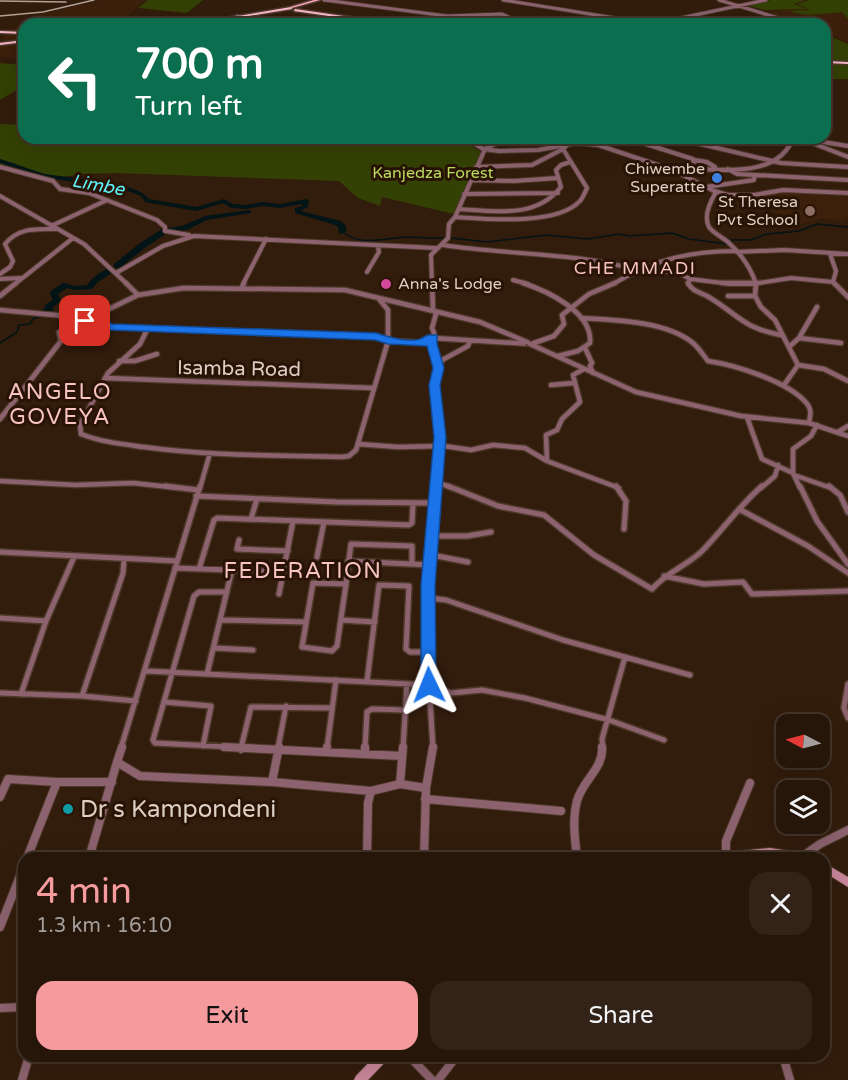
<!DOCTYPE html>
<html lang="en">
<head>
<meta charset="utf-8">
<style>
  :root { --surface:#261509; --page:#322217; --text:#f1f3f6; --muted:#a49f9c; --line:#42342a; --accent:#f59b9d }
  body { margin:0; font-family:"Varela Round",sans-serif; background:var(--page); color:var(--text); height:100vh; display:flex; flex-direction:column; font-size:22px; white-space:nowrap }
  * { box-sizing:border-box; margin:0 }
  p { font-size:20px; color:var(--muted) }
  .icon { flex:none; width:33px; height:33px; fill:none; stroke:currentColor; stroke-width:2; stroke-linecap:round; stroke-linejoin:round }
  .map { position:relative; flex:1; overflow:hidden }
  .side { position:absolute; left:18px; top:852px; width:812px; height:210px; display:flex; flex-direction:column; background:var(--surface); border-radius:18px; box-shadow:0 6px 24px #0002,0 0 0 2px var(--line) }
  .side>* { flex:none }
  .top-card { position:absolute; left:18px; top:18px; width:813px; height:126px; border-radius:18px; box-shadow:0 6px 24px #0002,0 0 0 2px var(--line); background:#0b6e4f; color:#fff; overflow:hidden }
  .needle { width:39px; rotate:276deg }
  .fabs { position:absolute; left:776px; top:714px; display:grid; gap:12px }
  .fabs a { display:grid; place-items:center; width:54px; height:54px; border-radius:12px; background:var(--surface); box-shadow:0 6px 24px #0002,0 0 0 2px var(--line); font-size:30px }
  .pin { position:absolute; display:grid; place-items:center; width:51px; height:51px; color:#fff; margin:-26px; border-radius:12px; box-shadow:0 3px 9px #0006 }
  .me { position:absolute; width:66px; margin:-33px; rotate:358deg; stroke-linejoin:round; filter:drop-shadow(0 0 4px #0008) }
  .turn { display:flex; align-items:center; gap:21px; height:126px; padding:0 18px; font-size:27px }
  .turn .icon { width:78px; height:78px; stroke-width:2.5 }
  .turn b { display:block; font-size:42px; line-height:51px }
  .round { display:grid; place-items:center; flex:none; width:63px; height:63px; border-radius:18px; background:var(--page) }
  .summary { display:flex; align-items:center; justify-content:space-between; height:102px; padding:0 18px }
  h1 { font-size:36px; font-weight:600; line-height:45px; color:var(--accent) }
  .button { display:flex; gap:12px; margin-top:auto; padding:12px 18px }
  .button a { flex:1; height:69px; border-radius:18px; background:var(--accent); color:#111; font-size:24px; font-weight:600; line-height:69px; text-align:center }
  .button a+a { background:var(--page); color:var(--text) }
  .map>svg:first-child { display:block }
  .built { fill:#3c200b }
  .green { fill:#344104 }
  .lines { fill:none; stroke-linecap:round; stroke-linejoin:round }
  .stream { stroke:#031416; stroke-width:1.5 }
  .river { fill:#031416; fill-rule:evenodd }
  .minor-far4-casing { stroke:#4e392a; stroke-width:4.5 }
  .minor-far3-casing { stroke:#4e392a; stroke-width:6 }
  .minor-far2-casing { stroke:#4e392a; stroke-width:7 }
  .minor-far1-casing { stroke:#4e392a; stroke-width:8 }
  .minor-casing { stroke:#4e392a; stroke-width:10 }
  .secondary-casing { stroke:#4e392a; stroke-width:2 }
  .primary-casing { stroke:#4e392a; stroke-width:3 }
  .trunk-casing { stroke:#4e392a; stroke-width:3 }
  .minor-far4 { stroke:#8b626e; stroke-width:3 }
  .minor-far3 { stroke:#8b626e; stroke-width:4 }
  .minor-far2 { stroke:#8b626e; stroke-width:4.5 }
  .minor-far1 { stroke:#8b626e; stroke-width:5 }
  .minor { stroke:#8b626e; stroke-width:8 }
  .secondary { fill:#c88699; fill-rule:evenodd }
  .primary { fill:#f7a1ba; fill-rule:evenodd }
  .trunk { fill:#f9b8ca; fill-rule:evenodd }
  .rail { stroke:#b3a296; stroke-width:1.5 }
  .minor-bridge-casing { stroke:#4e392a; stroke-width:7; stroke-linecap:butt }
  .minor-bridge { stroke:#8b626e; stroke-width:4.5 }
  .route { fill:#1a73e8; stroke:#114b97; stroke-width:1.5 }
  .shop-dot { fill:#3f7fe0; stroke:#281304; stroke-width:2 }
  .education-dot { fill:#8d6e63; stroke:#281304; stroke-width:2 }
  .hotel-dot { fill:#d1479c; stroke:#281304; stroke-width:2 }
  .culture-dot { fill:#0f9aa8; stroke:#281304; stroke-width:2 }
  .labels { text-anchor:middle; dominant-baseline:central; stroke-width:6; stroke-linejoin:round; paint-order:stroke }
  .far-poi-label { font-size:16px; fill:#decfc5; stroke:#281304; text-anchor:end }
  .far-park-label { font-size:16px; fill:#bada5e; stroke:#281304 }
  .far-water-label { font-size:18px; font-style:italic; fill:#60f1fb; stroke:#281304 }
  .far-quarter-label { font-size:18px; letter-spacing:1.5px; fill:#f7c3c3; stroke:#281304 }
  .street-label { font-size:20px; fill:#decfc5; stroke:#281304 }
  .quarter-label { font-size:22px; letter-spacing:1.5px; fill:#f7c3c3; stroke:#281304 }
  .near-poi-label { font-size:24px; fill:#decfc5; stroke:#281304; text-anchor:start }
</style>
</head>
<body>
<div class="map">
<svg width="848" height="1080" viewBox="0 0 848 1080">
  <rect width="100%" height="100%" fill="#321c0c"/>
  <path class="built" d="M103,0h42l-19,18 21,5 -123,1v34l-24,-1v-15l9,-10 26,-17z
    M848,7v36l-23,-10v-9h-21l-39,-13z
    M785,192l63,4v20l-7,6 -19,-4 -33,9 -31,-32z"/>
  <path class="green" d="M148,0h55l-16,13 -49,-5z
    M772,0h33l-11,4 13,5 -42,1 -17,-4z
    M809,0h39v19l-6,-7c-16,1 -36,6 -53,-1l21,-1 -13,-6z
    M825,34l23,10v18l-23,-1z
    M0,63l24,2v26h-9l-15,9z
    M825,64l23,1v14h-23z
    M0,124l24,1v13h435l22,14 -25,61h-6l-68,-16 -2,9 -22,-8 -19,-17 -224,-8 -32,1 -27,4 -56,-14z"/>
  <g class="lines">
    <path class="stream" d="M320,24h6
      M342,232c21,15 41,6 65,5 13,0 26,2 39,1
      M451,238l36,4 59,-7 42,4 31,-5 10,2 43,-3 17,6 38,5
      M730,240h21l16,-6 32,-3 18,-7 31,3
      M0,343l17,-11 2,-7 11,-1 3,-5 6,-2 -3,-1"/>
    <path class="river" d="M0,159c15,4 30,11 45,15 23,4 92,7 104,25l47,8 28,-8 9,5 13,1 16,-3 18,2 26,-5 3,2 -1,6 -8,4 41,10 5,5v6l-7,2 -1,-7 -3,-2 -40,-12v-5l7,-2v-2l-22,4 -18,-2 -16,3 -15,-1 -8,-5 -27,8 -51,-9 -4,-6 -13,-5 -86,-14 -42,-14z
      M249,210l2,1v2l-44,7 -20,10 -20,3 -21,14 -26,21h-5v3l-17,11 -6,7 -16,1 -9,-2 -9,6 3,7 -9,7 2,2 -1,2 -10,1 -4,-2 6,-3v-3l8,-5 -3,-7 1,-2 12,-8 13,3 11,-1c6,-8 17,-17 27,-18v-3l26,-21 22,-14 20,-3 23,-10z"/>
    <defs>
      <path id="minor-far4" d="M324,0l123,16 55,-2 19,9
        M503,0l112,18 56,2 95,-20
        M719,0l79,24
        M237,16l22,8"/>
      <path id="minor-far3" d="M466,138l17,11 16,2 39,-1 39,-7 21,2 75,25 41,21 14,4h26l29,-5 65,3
        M552,138l4,8
        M627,138l66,21 1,8
        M675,138l106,25 67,4
        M799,138l49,8
        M812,143l36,14
        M694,160l13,2 8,5
        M0,167l53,14 7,8 29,4 68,27 8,7v4l24,4
        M476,167l56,-2 31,-16
        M675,169c37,-2 102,13 118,-31
        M728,169l9,5 111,6
        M471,180l43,1 44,-3
        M706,187l48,-7v-5
        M716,192c-6,10 -13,24 -7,35 4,6 13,10 19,15 12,11 23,26 28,42
        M464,194l94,-1
        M0,196l84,48 43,40
        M459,209c36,2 77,10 102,-22l-5,-17 5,-5 9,-3
        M455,217c31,2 102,9 125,-16 3,-3 5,-9 7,-13l-24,-39 4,-4
        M51,226l54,-25
        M443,245c64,10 131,7 194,25
        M737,252l47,-2 64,4
        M830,254l6,17 -3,11
        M642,269l37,4 11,6 41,5h21l39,-6 42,4
        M367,272l12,-20 -1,-5
        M116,273l47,-27 31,-10 242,12
        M0,274l10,-7 3,-6 -8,-17c14,-17 32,-15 52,-15
        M0,279l21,-1
        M513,280l15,4
        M833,282l2,2
        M15,284l58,-46
        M243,284l23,-45
        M432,284l-1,-29 17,-17 1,-14 6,-7 30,-68 21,-11
        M613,284c40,-24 76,-33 123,-33
        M688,284l2,-5"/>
      <path id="minor-far2" d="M126,283l12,12
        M432,283l1,27 3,4 -4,14 2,5 -2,11 7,24 -4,17 5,52 -4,51
        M523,283c24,8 70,29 67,60l-12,8 -20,5
        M688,283c4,8 11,9 19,13 31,18 35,32 74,39
        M722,283h37
        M756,283l-1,13 6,11 14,13 23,45 -14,20
        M834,283l14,14
        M242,287l2,-4
        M0,296l16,-13
        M728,296h27
        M0,310l88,8
        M581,318c34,2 85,3 112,25 6,5 10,12 15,18 27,4 83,21 100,44 4,6 2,11 1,18
        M148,328l-8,16 -32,29 -28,52 1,9c20,8 41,10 63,13 65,9 132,8 198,10l7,-1 7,-6 32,-109v-31l-9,-11
        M799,338l42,5
        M527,342l-47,-20 -135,-32 -161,-2 -46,7 -33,16 -9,8 3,5 12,3 265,9 18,5 32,2 2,-5h5l98,6 23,-8 10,-12 -2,-9 27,-21 26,-11
        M530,344l106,48 105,24 68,7 39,13
        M789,347l10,-9 18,-31
        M585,348l7,15 -2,3 3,7
        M119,361h16l22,-7
        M798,365l26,4 24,12
        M439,368l3,-8 26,-14 2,-5
        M105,378l268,10
        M551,385l23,-2
        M747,417l15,42 31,14 7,15
        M0,419l61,-78 -2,-9 37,-13
        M838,432l10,-6
        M358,444l40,3 46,-1 27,4 22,-5 32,3 22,13 72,27
        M547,461l-1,-26 11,-5 5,-11 18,-17 -7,-27 11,-6
        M793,473v-24l18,-13 6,-11
        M794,475l37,13
        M0,481l76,4 57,-2 46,5
        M437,482l15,6
        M200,488l10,-35
        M761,488l14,-12 3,-11"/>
      <path id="minor-far1" d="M165,486l33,4
        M448,486l50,20 46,9 50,40 58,34c15,-17 34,-23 49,-37 21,-21 38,-46 61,-66
        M616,486l10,15 -2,28
        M800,486l17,35 31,43
        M829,486l11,9 8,17
        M196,496l140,6 99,1
        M739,509l69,37 40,27
        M251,519l6,-20
        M433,536h34l24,-4
        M239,540l-2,9 51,2
        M0,552l177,9
        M432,555l36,7
        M317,557l7,-35
        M348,561l83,4
        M175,568l109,4
        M199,569l15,-49 3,-2 192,7 3,-2 1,-19
        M664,576l40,8 39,-2 9,12 96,-3
        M313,583l33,1 -9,62 -5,5 -30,-4z
        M346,584l5,-40 61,2v18
        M227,592h-28l-5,4 -41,144 2,3 97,5
        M279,594l14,-73
        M429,598l17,2 117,40 127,35
        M0,618l46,3 28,-64
        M221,620l84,2
        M341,620l34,2
        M214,648l39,2
        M146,671l283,14 22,8 31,-3 43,8 84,22 55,20
        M207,674l25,-104
        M367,681l12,-96 30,1 -3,63 4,3h17
        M848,684l-4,24 4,10
        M0,693l82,3 54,5
        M21,694l25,-73
        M82,696l41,-123 1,-14
        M164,702l47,4 -8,40
        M121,748l79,-262
        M241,748l10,-41 81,1
        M278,748l8,-42
        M327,748l9,-68
        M365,748l2,-36 5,-3 32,1
        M403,748l4,-64
        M433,748l-6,-96 1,-67 8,-99
        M603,748l-1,-9 23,-82"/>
      <path id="minor" d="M122,747l-5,15 23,14 132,6 99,9 29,-7 26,4
        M224,747l178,9
        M241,749l1,-2
        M326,752l1,-5
        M365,753v-6
        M272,782l7,-35
        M400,784l3,-37
        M0,797l8,-18 49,3
        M425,799l136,12
        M726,855v-14l24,-58
        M803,856l17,-12 28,-14
        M27,858l30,-76h55
        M89,858l28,-96
        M367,858l1,-55 3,-12
        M424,858l2,-70 7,-41
        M577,858c-2,-19 -5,-38 0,-57 5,-20 27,-33 25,-54
        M0,927l24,-61
        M0,1008l24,-1
        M409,1056l23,24
        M783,1056l7,24
        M22,1080l7,-24
        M438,1080l19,-24"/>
      <path id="secondary" d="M770,848l38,6 4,1 1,3h-33l-10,-2 -16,2h-49l1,-3 4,-1z
        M824,863l24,14v10l-24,-15z
        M375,1056h14l-2,4 -19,20h-14l2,-4z"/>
      <path id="primary" d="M314,0h6l-28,8 -2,-1z"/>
      <path id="trunk" d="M291,7l1,2 -93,15h-9z
        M295,9l97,14 2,1h-10l-90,-13z
        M0,31l24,1v2l-24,-1z
        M24,40v2l-24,3v-2z
        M825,61l23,1v2l-23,-1z"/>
    </defs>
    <use href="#minor-far4" class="minor-far4-casing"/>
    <use href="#minor-far3" class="minor-far3-casing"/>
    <use href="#minor-far2" class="minor-far2-casing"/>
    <use href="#minor-far1" class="minor-far1-casing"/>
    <use href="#minor" class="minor-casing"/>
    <use href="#secondary" class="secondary-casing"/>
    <use href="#primary" class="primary-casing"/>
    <use href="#trunk" class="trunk-casing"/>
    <use href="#minor-far4" class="minor-far4"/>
    <use href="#minor-far3" class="minor-far3"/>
    <use href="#minor-far2" class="minor-far2"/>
    <use href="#minor-far1" class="minor-far1"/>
    <use href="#minor" class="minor"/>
    <use href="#secondary" class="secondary"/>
    <use href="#primary" class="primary"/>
    <use href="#trunk" class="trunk"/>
    <path class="rail" d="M0,1l66,1
      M0,16l43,-4 51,-12"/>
    <defs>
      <path id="minor-bridge" d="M527,342l3,2"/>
    </defs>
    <use href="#minor-bridge" class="minor-bridge-casing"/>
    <use href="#minor-bridge" class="minor-bridge"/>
  </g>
  <path class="route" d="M96,316l16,8 264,9c12,4 31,10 44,6 3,-1 5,-3 8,-4h9v9l7,24 -4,17 6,52 -11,148 1,100 -2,4h-11l-2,-4v-100l13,-148 -5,-52 4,-17 -6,-22 -39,-2 -13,-4 -264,-10 -16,-4 -2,-3 -8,1 -5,-3z"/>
  <circle class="shop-dot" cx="717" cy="178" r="6"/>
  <circle class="education-dot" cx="810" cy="211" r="6"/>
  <circle class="hotel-dot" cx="386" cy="284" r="6"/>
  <circle class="culture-dot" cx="68" cy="809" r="6"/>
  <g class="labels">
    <g class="far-poi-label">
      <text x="705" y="169">Chiwembe<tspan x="705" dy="18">Superatte</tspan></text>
      <text x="798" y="202">St Theresa<tspan x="798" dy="18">Pvt School</tspan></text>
      <text x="398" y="284" text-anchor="start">Anna's Lodge</text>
    </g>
    <g class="far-park-label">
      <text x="433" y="173">Kanjedza Forest</text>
    </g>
    <g class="far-water-label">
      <text transform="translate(98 185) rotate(10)">Limbe</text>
    </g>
    <g class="far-quarter-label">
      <text x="635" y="268">CHE MMADI</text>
    </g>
    <g class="street-label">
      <text transform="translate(239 369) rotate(1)">Isamba Road</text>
    </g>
    <g class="quarter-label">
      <text x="60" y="392">ANGELO<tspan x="60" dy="25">GOVEYA</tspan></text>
      <text x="303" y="571">FEDERATION</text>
    </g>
    <g class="near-poi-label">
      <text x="80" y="809">Dr s Kampondeni</text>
    </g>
  </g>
</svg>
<div class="fabs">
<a><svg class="needle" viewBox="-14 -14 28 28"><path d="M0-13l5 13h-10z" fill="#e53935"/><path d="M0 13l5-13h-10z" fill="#a49f9c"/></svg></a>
<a><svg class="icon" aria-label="layers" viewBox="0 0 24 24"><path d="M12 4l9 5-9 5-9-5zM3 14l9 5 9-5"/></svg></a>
</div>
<div class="pin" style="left:85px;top:321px;background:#d93025"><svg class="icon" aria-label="arrive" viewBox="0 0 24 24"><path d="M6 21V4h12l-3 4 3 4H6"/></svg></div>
<svg class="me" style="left:429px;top:685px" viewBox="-20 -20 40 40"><path d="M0-17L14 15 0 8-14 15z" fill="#1a73e8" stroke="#fff" stroke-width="4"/></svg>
<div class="top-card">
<div class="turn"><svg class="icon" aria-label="left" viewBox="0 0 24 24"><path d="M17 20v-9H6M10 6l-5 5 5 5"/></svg><div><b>700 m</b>Turn left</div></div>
</div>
<section class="side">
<div class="summary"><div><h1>4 min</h1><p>1.3 km · 16:10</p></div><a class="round"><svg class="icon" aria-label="close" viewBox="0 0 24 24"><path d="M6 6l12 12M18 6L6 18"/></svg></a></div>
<div class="button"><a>Exit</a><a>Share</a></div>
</section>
</div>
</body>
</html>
